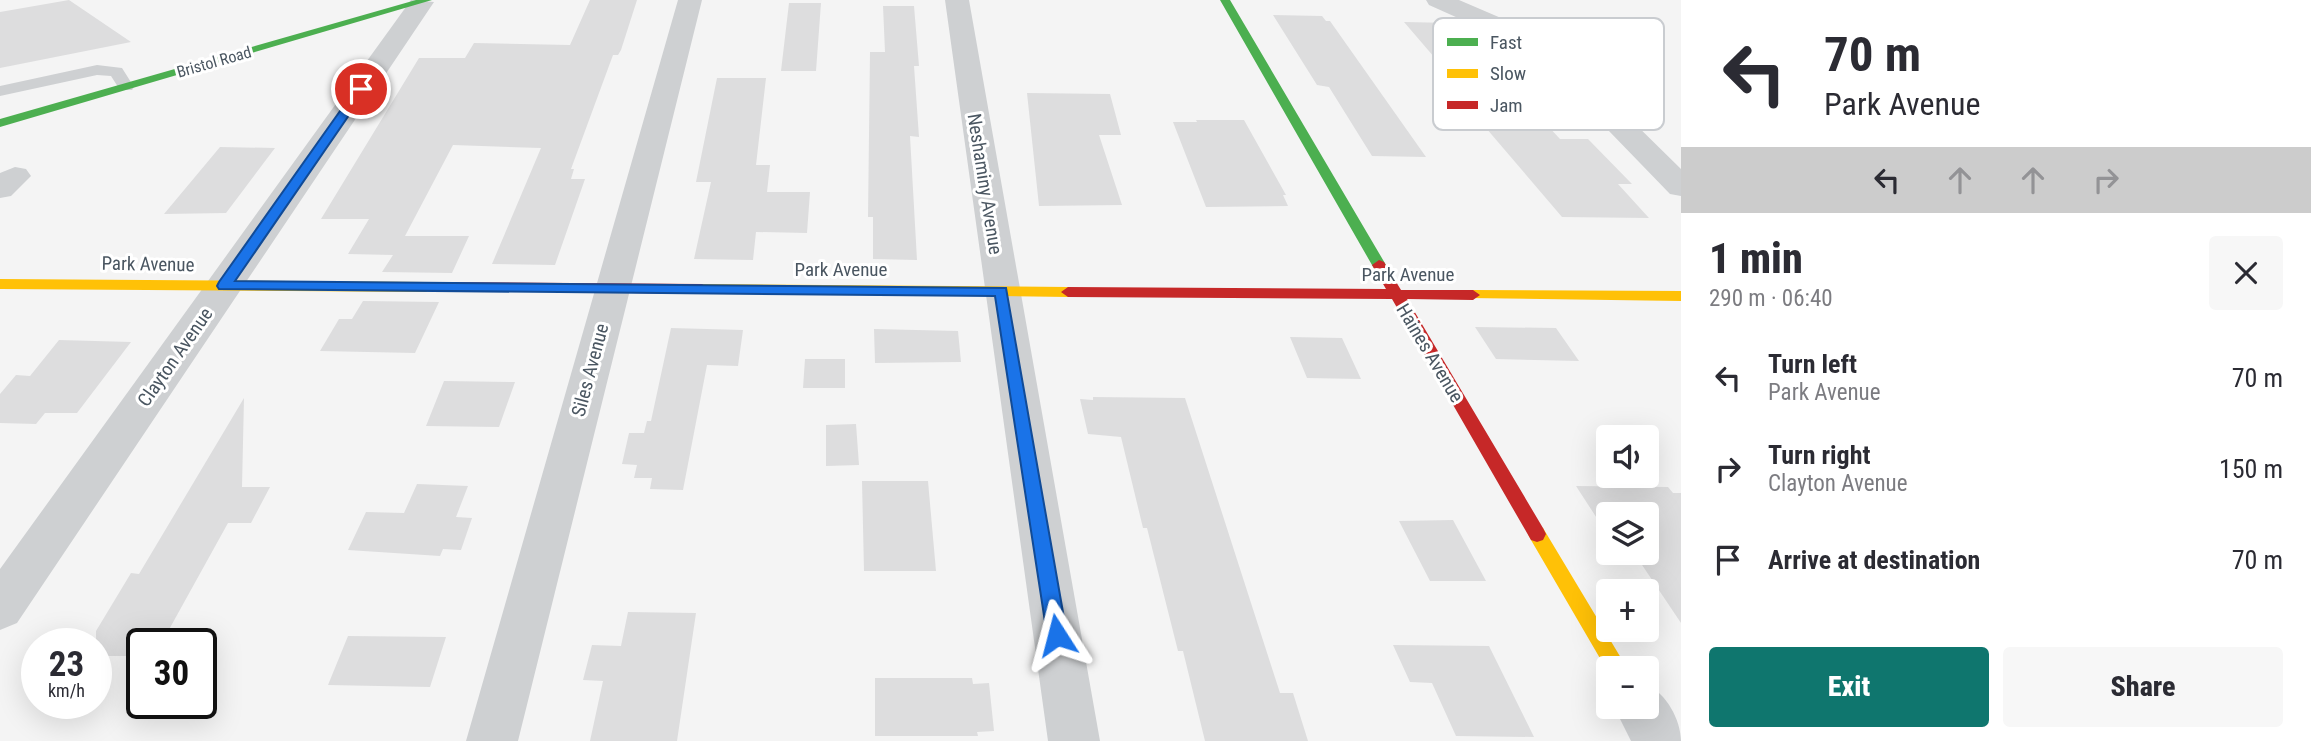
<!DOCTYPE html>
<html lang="en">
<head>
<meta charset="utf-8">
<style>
  :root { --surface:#fff; --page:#f7f7f7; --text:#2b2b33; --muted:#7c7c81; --accent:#0f766e }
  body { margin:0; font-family:"Roboto Condensed",sans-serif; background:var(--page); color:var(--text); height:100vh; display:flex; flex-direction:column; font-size:26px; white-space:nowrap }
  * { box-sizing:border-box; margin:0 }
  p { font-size:23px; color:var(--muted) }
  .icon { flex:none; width:38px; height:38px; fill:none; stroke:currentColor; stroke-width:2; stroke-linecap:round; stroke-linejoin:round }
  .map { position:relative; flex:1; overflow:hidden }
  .drawer { display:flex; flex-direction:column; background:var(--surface); width:630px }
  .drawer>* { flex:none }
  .top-card { background:#fff; color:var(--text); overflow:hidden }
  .buttons { position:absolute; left:1596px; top:425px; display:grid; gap:14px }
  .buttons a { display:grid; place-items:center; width:63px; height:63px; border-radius:7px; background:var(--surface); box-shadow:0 7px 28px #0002; font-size:35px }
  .speed { position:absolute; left:21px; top:628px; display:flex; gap:14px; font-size:35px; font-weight:700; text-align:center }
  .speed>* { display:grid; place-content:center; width:91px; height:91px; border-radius:50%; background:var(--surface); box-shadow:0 7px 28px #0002; line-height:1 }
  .speed small { font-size:18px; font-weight:400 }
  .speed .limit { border:4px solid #111; border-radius:10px; background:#fff; color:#111 }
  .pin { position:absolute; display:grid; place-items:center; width:60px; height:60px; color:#fff; margin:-30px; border:4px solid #fff; border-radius:50%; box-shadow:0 2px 7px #0007 }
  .me { position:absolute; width:77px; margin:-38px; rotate:351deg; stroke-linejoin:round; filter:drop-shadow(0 0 5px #0008) }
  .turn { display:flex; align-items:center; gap:24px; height:147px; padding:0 28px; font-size:32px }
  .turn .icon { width:91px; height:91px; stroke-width:2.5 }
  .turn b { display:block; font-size:49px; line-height:60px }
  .lanes { display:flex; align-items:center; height:66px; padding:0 28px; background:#0003; justify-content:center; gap:35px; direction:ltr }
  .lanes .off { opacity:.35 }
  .round { display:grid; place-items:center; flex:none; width:74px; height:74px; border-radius:7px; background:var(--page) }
  .headline { display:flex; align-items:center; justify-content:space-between; height:119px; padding:0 28px }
  h1 { font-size:42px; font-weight:800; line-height:52px }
  .cta { display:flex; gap:14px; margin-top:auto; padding:14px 28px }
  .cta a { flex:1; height:80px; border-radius:7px; background:var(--accent); color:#fff; font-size:28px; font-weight:800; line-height:80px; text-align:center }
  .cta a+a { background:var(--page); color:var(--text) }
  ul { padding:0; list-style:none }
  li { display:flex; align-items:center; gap:21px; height:91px; padding:0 28px }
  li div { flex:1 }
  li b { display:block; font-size:26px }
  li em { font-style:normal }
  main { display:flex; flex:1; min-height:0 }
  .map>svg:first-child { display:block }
  .building { fill:#ddddde }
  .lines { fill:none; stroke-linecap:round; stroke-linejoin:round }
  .lane { fill:#ced0d2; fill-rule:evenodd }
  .street { fill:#ced0d2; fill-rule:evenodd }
  .fast { fill:#4caf50; fill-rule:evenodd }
  .slow { fill:#ffc107; fill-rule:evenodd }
  .jam { fill:#c62828; fill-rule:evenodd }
  .route { fill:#1a73e8; stroke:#114b97; stroke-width:2 }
  .labels { text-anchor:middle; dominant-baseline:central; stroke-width:6; stroke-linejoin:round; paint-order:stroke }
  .far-street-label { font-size:16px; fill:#4a5661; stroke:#fff }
  .street-label { font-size:19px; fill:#4a5661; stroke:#fff }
  .key { fill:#fff; stroke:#c9ccd0; stroke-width:2 }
  .key-label { font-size:19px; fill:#4a5661 }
</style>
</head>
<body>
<main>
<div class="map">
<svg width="1681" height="741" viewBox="0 0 1681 741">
  <rect width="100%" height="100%" fill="#f4f4f4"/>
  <path class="building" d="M69,0l62,42 -131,26v-56z
    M590,0h47l-16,50 -3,5h-5l-42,114h3l-3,10h14l-30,86 -63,-1 49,-116 -88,-3 -48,91h64l-17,37 -70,-1 11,-17 -45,-1 21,-35h-48l98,-161h46l9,-15 96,2z
    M789,3h32l-5,68h-35z
    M883,6h31l5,60h-5l5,71 -9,-1 7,124 -44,-1v-42h-5l2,-165h15z
    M1273,15l49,1 4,5h4l96,136 -54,-1 -43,-69 -12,-2z
    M1404,22l48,1 108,116h28l44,45h-14l31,34 -87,-1 -88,-103h9z
    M717,78h49l-10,87h14l-3,27h43l-3,41 -51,-1 -3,28 -59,-1 17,-77h-15z
    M1027,93l83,1 11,41h-22l23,70 -83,1z
    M1196,120h48l42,75h-3l5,11 -82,1 -33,-85h24z
    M220,147l55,1 -49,65 -62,1z
    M363,301l76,1 -24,51 -95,-2 19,-32h13z
    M1475,327l81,1 23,33 -83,-2z
    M671,328l72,2 -5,36 -31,-1 -24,125 -33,-1 2,-11h-18l3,-13 -15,-1 7,-31h15l3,-12h4z
    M874,329l84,2 3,31 -86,1z
    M1290,337l52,1 19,41 -54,-1z
    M59,340l72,2 -54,71h-32l-9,11 -36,-1v-29l16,-19 14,1z
    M805,359h40v29h-42z
    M444,381l71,1 -16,45 -73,-1z
    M1093,397l92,1 95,295h13l15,48h-103l-22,-90h-5l-31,-123h-4l-22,-91 -33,-3 -8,-35 13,1z
    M244,398l-2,89h28l-19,36h-23l-67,121h-19v12h-46v-25l35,-58 8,1z
    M856,424l3,41 -33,1v-41z
    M862,481h66l8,90h-72z
    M417,484l51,2 -12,31 16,1 -11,32 -18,-1 -3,7 -92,-6 18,-38 38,1z
    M1576,486l92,1 5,6h8v130l-47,-70h13v-39h-39v10l-8,-1z
    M1453,520l33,61h-56l-31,-60z
    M628,612l68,1 -19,128h-87l13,-60 -20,-1 9,-35 29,1z
    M348,636l98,1 -16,50 -102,-2z
    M1393,645l96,1 45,91 -78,-1 -24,-53 -22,-1z
    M875,678h97l1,6 16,-1 5,48 -17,1 1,4h-103z"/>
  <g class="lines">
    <path class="lane" d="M97,65l25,3 12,19 -2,3h-12l-9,-14 -14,-1 -97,21v-10z"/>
    <path class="street" d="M411,0l23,2 -417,621 -17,7v-61z
      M678,0h24l-184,741h-52z
      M945,0h24l131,741h-52z
      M1426,0h33l49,21 44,24 13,10 116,114v27l-11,-2 -123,-127 -42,-28 -76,-34z
      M15,167l11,2 5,7 -20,20 -11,2v-25z
      M1647,685c19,8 34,35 34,56h-50l-17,-34h33z"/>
    <path class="fast" d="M416,0h16l-432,127v-8z
      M1220,0h10l156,265 -2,3h-10l-2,-3z"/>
    <path class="slow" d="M0,279l426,3 7,5 -7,5 -426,-3z
      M702,284l366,3 7,5 -7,5 -371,-5 -2,-3 2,-3z
      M1473,290l208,1v10l-213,-3 -2,-3z
      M1537,526l6,2 84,140h-19v4l-77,-132 -3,-6 3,-6z"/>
    <path class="jam" d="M1379,260l5,2 17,28h72l7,5 -7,5 -66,-1 136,229 3,6 -3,6 -6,2 -6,-2 -139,-241 -324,-2 -7,-5 7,-5 318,2 -14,-24z
      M426,282l276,2 7,5 -7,5 -281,-4 -2,-3 2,-3z"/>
  </g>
  <path class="route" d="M357,87l10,2 -132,192 771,7 61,347 -3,7 -7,3 -7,-3 -3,-7 -52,-339 -776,-7 -2,-3 2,-4z"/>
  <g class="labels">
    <g class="far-street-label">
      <text transform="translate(214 62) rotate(-16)">Bristol Road</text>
    </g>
    <g class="street-label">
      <text transform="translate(985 184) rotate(81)">Neshaminy Avenue</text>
      <text transform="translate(148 264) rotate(1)">Park Avenue</text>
      <text x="841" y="269">Park Avenue</text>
      <text x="1408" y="274">Park Avenue</text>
      <text transform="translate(1430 353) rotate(59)">Haines Avenue</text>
      <text transform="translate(175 357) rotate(-55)">Clayton Avenue</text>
      <text transform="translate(590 370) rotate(-75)">Siles Avenue</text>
    </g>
  </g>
  <rect x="1433" y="18" width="231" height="112" rx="10" class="key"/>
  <rect x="1447" y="38" width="31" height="8" fill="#4caf50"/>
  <rect x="1447" y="69" width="31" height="9" fill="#ffc107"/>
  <rect x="1447" y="101" width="31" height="8" fill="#c62828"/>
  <g class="key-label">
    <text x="1490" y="49">Fast</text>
    <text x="1490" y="80">Slow</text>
    <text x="1490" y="112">Jam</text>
  </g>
</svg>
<div class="buttons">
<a><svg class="icon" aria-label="sound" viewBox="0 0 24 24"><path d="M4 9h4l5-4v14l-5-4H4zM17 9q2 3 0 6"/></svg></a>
<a><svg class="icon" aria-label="layers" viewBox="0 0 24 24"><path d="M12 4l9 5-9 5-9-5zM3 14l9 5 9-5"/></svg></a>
<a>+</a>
<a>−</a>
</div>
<div class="speed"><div>23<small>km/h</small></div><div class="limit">30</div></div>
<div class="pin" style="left:361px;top:89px;background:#d93025"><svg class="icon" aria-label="arrive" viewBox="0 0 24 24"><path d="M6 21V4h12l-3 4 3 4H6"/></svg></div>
<svg class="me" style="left:1057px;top:635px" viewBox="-20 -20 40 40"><path d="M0-17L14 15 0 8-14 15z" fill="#1a73e8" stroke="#fff" stroke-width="4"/></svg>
</div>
<section class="drawer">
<div class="top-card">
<div class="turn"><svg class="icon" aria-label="left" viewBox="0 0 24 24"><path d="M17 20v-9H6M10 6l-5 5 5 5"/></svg><div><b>70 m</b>Park Avenue</div></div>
<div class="lanes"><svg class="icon" aria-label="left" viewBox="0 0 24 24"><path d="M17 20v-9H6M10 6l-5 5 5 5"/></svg><svg class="icon off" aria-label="ahead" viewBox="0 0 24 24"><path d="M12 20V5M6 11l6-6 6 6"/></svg><svg class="icon off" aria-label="ahead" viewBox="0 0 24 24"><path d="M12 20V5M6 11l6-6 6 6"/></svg><svg class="icon off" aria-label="right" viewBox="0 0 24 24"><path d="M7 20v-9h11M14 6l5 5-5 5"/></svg></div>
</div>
<div class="headline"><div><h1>1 min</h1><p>290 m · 06:40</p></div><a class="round"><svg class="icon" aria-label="close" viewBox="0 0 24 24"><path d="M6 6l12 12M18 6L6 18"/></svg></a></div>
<ul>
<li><svg class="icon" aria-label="left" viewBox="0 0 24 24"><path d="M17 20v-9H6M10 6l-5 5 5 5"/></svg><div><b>Turn left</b><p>Park Avenue</p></div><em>70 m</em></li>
<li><svg class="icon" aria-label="right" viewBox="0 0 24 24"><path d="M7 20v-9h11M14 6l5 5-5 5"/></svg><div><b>Turn right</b><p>Clayton Avenue</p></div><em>150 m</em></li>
<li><svg class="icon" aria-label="arrive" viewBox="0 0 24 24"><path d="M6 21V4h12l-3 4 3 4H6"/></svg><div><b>Arrive at destination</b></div><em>70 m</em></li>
</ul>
<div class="cta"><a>Exit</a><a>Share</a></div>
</section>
</main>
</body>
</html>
